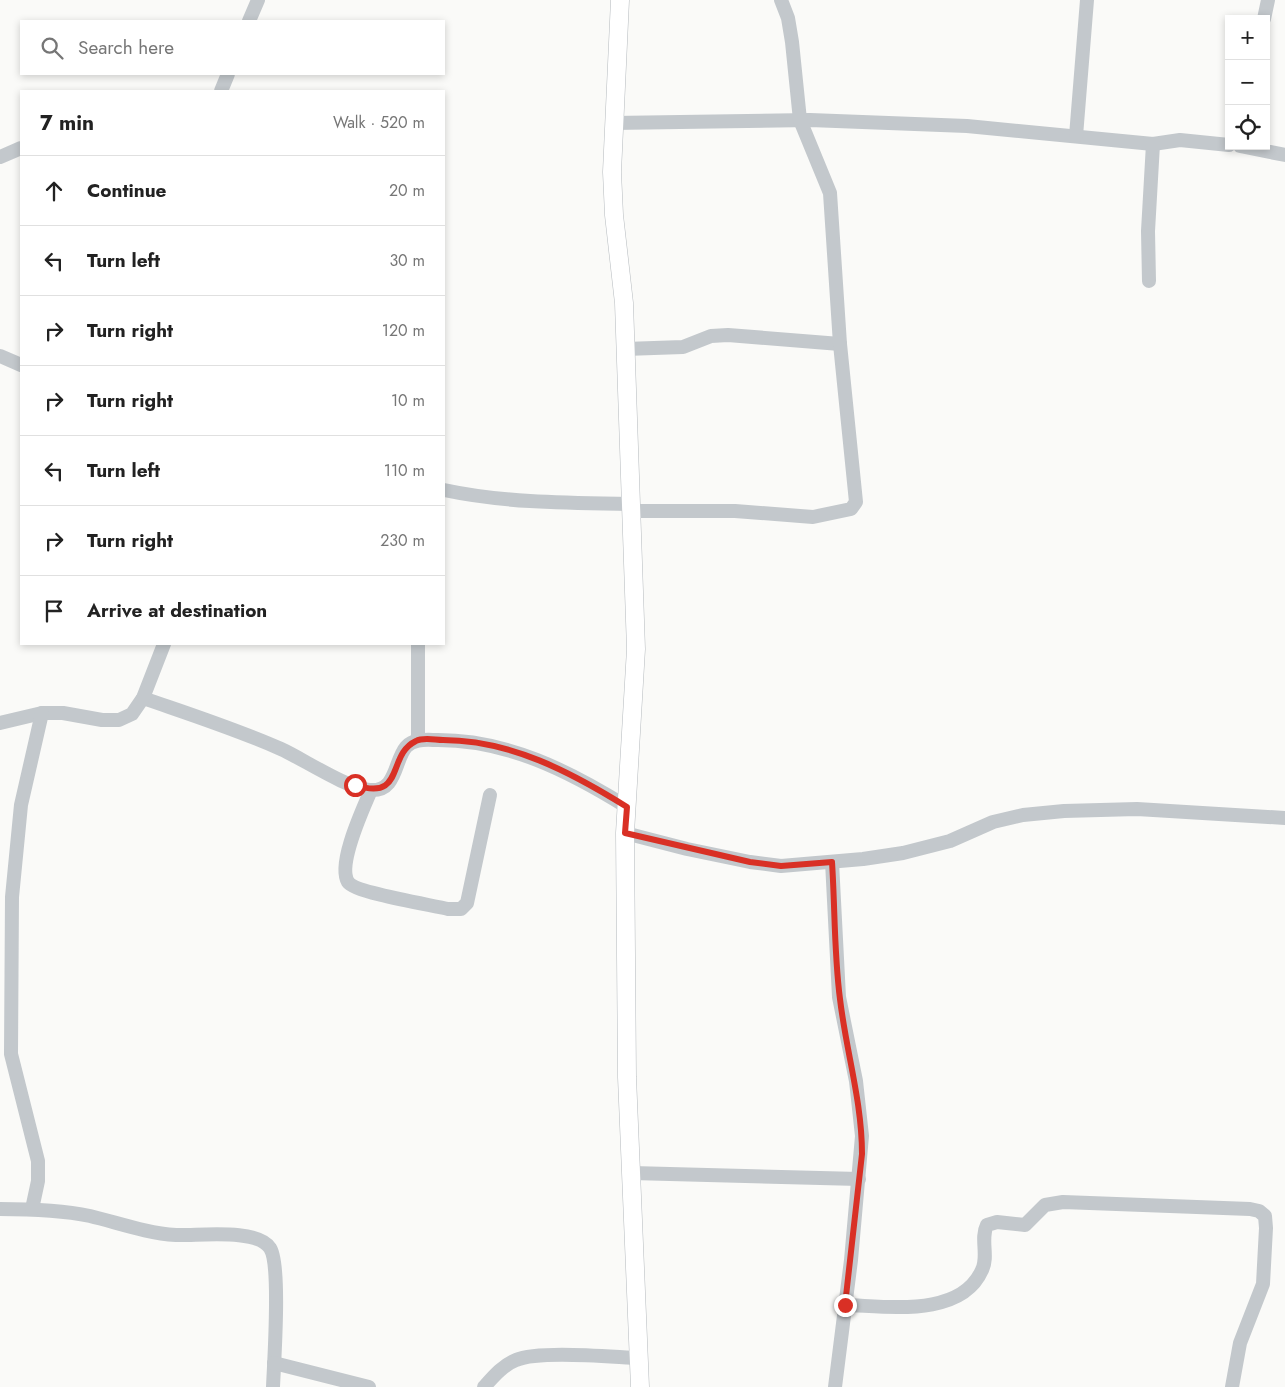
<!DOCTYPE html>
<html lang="en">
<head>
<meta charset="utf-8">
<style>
  :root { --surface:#fff; --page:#f6f6f6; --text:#222; --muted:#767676; --line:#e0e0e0 }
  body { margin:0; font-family:Jost,sans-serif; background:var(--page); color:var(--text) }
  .controls { position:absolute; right:15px; top:15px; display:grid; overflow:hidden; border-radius:0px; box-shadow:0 2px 8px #0003 }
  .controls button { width:45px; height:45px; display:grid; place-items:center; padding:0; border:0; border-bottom:1px solid var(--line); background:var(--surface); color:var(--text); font:25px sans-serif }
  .stop { position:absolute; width:15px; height:15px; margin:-11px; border:4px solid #d93025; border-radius:50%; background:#fff }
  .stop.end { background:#d93025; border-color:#fff; box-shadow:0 1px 5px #0008 }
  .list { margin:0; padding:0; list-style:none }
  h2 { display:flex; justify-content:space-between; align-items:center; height:65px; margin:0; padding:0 20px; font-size:21px }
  h2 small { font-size:16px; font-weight:400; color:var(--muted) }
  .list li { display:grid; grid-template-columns:32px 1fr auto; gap:15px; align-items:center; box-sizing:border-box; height:70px; padding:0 20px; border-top:1px solid var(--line) }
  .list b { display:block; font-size:19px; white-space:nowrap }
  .list em { font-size:16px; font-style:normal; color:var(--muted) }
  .icon { flex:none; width:28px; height:28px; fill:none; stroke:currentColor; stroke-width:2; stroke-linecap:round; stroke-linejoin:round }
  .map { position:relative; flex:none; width:1285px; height:1387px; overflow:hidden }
  .search { position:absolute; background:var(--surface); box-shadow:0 2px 8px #0003; left:20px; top:20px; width:425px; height:55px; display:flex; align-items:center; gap:12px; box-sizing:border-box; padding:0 18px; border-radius:0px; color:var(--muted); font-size:19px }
  .panel { position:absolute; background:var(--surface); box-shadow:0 2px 8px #0003; left:20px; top:90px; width:425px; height:555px; border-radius:0px }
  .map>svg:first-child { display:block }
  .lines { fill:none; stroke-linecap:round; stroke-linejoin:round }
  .major-casing { stroke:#b5babe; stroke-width:19 }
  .minor { stroke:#c3c8cc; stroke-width:14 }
  .major { stroke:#fff; stroke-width:18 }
  .route { stroke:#d93025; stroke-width:6 }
</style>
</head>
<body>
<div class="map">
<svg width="1285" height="1387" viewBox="0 0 1285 1387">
  <rect width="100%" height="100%" fill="#fafaf8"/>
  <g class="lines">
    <defs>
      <path id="major" d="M620,0L612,172L614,215L624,303L636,649L625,833L627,1077L640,1387"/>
    </defs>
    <use href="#major" class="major-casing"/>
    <g class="minor">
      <path d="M1264,19L1268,0"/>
      <path d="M249,21L258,0"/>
      <path d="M221,91L228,74"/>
      <path d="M613,123L810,120L967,126L1153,144L1180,140L1229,145"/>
      <path d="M1076,136L1087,0"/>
      <path d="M1240,146L1285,155"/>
      <path d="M0,157L21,148"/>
      <path d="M1149,281L1148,231L1153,144"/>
      <path d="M625,349L683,347L711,336L728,335L840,344"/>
      <path d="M0,356L21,365"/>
      <path d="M444,490C505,503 568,503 631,504"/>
      <path d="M632,511H735L813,517L851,509L856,502L840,344L830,193L800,120L792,42L788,18L781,0"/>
      <path d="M143,698C189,714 236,729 281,749C303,759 348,789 370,790C397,792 394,761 406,747C414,738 427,740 438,740C508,740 569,771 627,807"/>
      <path d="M0,723L42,713H63L102,720H119L132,714L143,698L164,644"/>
      <path d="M418,740V644"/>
      <path d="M371,790C363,809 337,864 348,882C355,893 432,905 448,909H461L467,903L490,795"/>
      <path d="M625,833L687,849L750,862L781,866L863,859L903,853L950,841L993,822L1023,815L1064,811L1137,809L1285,818"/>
      <path d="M832,862L839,997L856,1081L862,1136L851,1260L835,1387"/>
      <path d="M632,1173L859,1179"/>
      <path d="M0,1209C30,1209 61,1210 90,1216C119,1223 146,1233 176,1235C198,1236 257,1228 270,1248C281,1264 274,1362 273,1387"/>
      <path d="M32,1209L38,1181V1161L11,1054L12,897L21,805L42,713"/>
      <path d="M845,1305C887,1306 961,1318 982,1270C989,1256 980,1239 987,1225L997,1222L1025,1225L1045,1205L1063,1202L1250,1209L1259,1211L1265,1216L1266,1228L1263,1284L1240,1343L1232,1387"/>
      <path d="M274,1363L369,1387"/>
      <path d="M484,1387C493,1377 503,1365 516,1360C539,1350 612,1357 640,1358"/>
    </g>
    <use href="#major" class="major"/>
  </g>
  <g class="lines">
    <path class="route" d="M355,785C406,802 386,755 416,741C423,737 435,740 443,740C510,740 571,772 627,807L625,833L750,862L781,866L832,862C835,907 834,954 840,999C846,1051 862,1101 862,1154L845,1305"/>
  </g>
</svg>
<div class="controls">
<button>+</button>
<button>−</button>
<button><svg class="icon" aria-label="locate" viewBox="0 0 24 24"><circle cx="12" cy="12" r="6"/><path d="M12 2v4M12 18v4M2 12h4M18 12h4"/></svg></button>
</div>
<div class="stop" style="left:355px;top:785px"></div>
<div class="stop end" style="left:845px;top:1305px"></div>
<div class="search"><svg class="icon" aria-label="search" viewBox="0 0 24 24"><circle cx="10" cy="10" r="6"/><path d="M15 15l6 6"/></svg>Search here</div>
<section class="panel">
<h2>7 min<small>Walk · 520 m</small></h2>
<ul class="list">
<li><svg class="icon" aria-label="ahead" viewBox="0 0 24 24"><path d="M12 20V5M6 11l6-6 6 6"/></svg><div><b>Continue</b></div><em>20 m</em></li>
<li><svg class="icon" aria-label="left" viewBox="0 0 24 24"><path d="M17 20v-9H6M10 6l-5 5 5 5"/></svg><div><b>Turn left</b></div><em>30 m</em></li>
<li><svg class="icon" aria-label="right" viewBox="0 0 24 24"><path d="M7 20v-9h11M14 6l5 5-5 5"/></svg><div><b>Turn right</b></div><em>120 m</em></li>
<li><svg class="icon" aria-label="right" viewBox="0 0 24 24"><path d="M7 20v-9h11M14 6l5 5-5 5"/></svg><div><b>Turn right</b></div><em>10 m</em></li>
<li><svg class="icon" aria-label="left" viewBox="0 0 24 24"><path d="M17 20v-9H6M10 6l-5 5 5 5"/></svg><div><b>Turn left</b></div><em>110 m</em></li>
<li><svg class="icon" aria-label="right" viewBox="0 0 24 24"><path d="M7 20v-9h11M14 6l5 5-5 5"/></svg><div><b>Turn right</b></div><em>230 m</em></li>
<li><svg class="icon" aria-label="arrive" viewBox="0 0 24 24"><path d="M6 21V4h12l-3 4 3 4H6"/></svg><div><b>Arrive at destination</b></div></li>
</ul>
</section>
</div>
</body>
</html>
